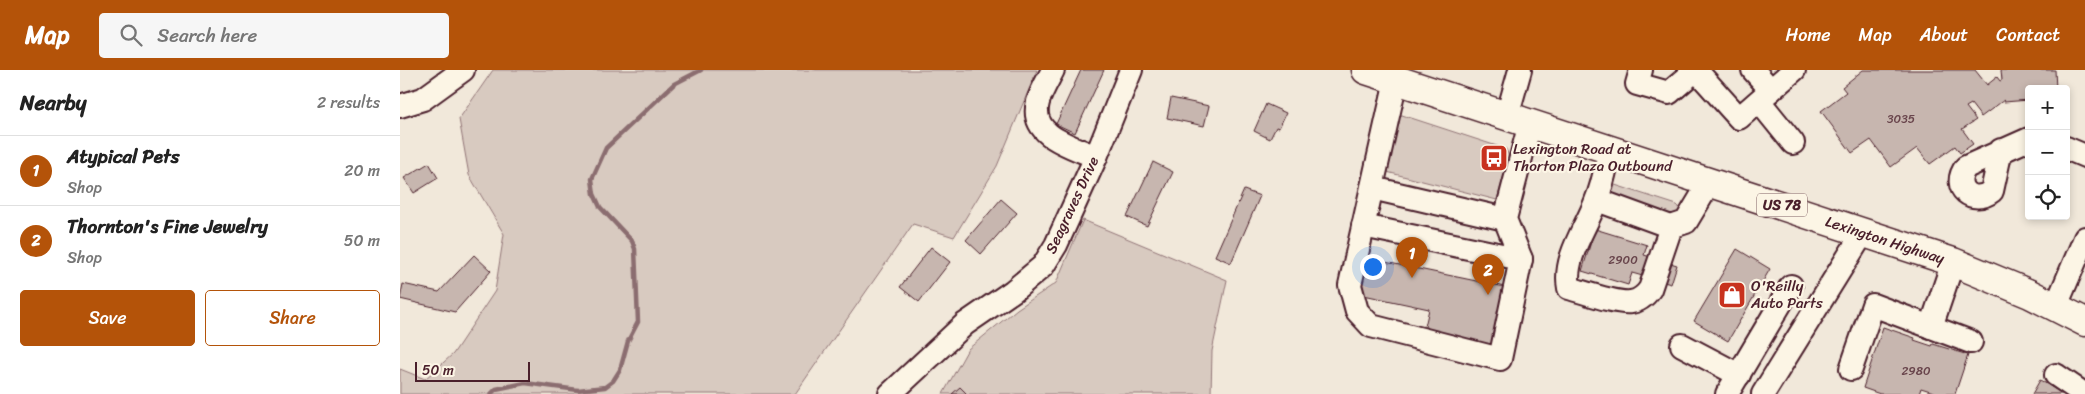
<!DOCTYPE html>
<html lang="en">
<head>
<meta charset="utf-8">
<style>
  :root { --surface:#fff; --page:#f6f6f6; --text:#222; --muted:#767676; --line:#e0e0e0; --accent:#b45309 }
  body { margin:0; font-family:Sriracha,sans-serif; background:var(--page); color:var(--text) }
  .controls { position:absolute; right:15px; top:15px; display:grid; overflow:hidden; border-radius:5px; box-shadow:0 2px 8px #0003 }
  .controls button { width:45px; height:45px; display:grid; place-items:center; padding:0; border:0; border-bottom:1px solid var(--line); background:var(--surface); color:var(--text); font:25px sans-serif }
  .scale { position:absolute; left:15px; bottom:12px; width:115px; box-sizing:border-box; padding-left:5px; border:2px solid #4a1f2b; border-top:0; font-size:14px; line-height:18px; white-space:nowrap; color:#4a1f2b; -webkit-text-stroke:4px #fcf5e5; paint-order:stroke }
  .you { position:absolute; left:972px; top:196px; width:18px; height:18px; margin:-12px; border:4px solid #fff; border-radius:50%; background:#1a73e8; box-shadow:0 0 0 8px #1a73e833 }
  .badge { display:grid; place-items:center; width:32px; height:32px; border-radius:50%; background:var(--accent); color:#fff; font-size:16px; font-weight:700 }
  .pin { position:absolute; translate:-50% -41px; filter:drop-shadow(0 1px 2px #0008) }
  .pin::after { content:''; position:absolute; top:26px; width:18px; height:15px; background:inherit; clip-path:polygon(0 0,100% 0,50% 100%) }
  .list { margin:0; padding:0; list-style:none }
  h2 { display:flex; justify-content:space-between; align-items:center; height:65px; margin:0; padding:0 20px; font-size:21px }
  h2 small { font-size:16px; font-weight:400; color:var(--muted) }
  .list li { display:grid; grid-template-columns:32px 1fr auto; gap:15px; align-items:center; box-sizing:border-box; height:70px; padding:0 20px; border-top:1px solid var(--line) }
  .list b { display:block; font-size:19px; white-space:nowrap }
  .list p { margin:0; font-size:16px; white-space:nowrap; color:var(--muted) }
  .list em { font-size:16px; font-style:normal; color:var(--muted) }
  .actions { display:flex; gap:10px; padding:15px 20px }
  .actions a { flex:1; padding:11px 0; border:1px solid var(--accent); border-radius:5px; text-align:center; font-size:18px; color:var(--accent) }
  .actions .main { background:var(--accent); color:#fff }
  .icon { flex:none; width:28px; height:28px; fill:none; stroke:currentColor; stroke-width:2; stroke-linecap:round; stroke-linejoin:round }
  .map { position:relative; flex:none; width:1685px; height:324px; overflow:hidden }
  header { display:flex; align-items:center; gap:30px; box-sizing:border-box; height:70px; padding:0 25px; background:var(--accent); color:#fff }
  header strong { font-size:24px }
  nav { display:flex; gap:28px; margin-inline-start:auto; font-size:18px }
  .search { width:350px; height:45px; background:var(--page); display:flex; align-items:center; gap:12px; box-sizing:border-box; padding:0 18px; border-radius:5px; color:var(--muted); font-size:19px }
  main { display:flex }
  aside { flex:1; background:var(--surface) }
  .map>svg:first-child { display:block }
  .green { fill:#d8cac0; stroke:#917476 }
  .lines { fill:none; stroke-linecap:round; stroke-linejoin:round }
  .stream { stroke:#8b6d6f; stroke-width:4.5 }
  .building { fill:#c7b6af; stroke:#4a1f2b }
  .minor-casing { stroke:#4a1f2b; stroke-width:26 }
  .highway-casing { stroke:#4a1f2b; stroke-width:31 }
  .minor { stroke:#fcf5e5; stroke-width:22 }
  .highway { stroke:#fcf5e5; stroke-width:28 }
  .labels { text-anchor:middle; stroke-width:4.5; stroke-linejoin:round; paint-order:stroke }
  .number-label { font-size:12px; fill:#69454c }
  .shield { fill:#fcf5e5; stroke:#7f5f63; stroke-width:1 }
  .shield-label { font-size:14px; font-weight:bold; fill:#4a1f2b }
  .poi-label { font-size:15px; fill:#4a1f2b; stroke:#fcf5e5; text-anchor:start }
  .street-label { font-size:15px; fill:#4a1f2b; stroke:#fcf5e5 }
</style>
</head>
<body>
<header>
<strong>Map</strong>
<div class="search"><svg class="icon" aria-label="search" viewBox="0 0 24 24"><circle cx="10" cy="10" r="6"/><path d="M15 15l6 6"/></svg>Search here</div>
<nav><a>Home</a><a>Map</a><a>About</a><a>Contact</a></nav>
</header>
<main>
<aside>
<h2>Nearby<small>2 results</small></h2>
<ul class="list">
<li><span class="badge">1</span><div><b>Atypical Pets</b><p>Shop</p></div><em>20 m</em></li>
<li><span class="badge">2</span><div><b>Thornton's Fine Jewelry</b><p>Shop</p></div><em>50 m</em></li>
</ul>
<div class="actions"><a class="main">Save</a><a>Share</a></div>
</aside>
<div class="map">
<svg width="1685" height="324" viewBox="0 0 1685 324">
  <rect width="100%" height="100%" fill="#f1e8da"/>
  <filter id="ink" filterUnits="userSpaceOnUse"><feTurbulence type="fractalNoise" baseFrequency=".02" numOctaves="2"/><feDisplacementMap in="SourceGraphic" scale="10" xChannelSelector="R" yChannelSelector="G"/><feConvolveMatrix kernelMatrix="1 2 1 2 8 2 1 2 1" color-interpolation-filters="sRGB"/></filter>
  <g filter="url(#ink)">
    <g class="green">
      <path d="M93,0H637L597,96L554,167L513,154L395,324H0V299L25,309L53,284L95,221L104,164L69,105L59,49Z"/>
      <path d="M1002,45L1106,79L1109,86L1097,130L983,101L998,46Z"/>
      <path d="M1212,114L1277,135L1279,137L1280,143L1276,149L1209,125Z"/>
      <path d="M683,150L827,210L812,281L811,324H543L568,279L617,239L656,213Z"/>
    </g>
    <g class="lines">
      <path class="stream" d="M91,324L96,319L125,313L178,320L205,317L213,311L220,300L228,271L238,252L235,179L232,171L200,137L194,124L192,109L206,78L274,14L301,0"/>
    </g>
    <g class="building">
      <path d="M681,0H704L675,63L656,54Z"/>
      <path d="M1463,0H1575L1587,15L1597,7L1600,11L1602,10L1601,0H1655L1656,19H1629V30L1604,32V30L1581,47L1571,34L1566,37L1576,50L1562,59L1573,74L1560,83L1555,76L1530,94L1517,78L1491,97L1471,70L1452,83L1421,41L1446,22L1442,17Z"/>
      <path d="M771,28L809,36L804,56L767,48Z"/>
      <path d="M866,34L886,43L879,58L876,57L870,69L854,61Z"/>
      <path d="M753,92L773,102L747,156L727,147Z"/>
      <path d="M29,93L38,108L14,123L4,108Z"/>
      <path d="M844,120L860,126L831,193L815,186Z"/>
      <path d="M601,129L617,143L581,184L566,170Z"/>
      <path d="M1195,159L1247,175L1244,185L1277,195L1271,214L1232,203L1228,215L1182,201Z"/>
      <path d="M531,177L550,192L519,232L500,217Z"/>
      <path d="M1337,179L1370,199L1328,271L1294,251Z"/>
      <path d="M74,185L91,201L55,242L0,229L3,214L39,222Z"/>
      <path d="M966,188L1105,217L1093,275L1024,261L1029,239L959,224Z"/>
      <path d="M1483,257L1515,268L1514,270L1532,276L1533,274L1568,285L1555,324H1540L1521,318L1519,324H1480L1463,318Z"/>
      <path d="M1640,310L1663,324H1632Z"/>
      <path d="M560,317L567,324H552Z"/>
    </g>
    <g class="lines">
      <defs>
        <g id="minor">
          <path d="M653,0C648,10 641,21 638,32C629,66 671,76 696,87"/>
          <path d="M1241,0L1237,14L1269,23L1296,0L1339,48L1394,0"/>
          <path d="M1353,0L1371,20"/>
          <path d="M996,10L950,215L957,241L971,256L1100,289L1121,189L1105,149L1130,53"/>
          <path d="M1359,31L1393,73"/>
          <path d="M0,36L23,29L63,0"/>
          <path d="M1107,46L1120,0"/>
          <path d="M1666,78L1685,86"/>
          <path d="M1210,79C1206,96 1203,115 1196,131C1186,158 1163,188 1169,218C1184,222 1216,234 1231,232C1239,231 1245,226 1250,219L1271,157"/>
          <path d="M1601,80L1592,121C1573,136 1550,118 1566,97L1629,69"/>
          <path d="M972,118L1105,149"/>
          <path d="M1197,130L1271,157L1286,152L1310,112"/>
          <path d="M963,156L1121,189"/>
          <path d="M1656,236L1685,168"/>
          <path d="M1531,257L1553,192"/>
          <path d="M1282,275L1339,305"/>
          <path d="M1451,299L1473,235L1571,272"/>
          <path d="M1656,305L1684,324"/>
          <path d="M490,324L565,254L613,221L643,196L656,175L696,87L731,0"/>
          <path d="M1327,324L1391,216"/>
          <path d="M1363,324L1463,163"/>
        </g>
        <path id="highway" d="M966,0L1553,192L1630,224L1685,252"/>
      </defs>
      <use href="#minor" class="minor-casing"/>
      <use href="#highway" class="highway-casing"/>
      <use href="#minor" class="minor"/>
      <use href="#highway" class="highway"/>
    </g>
  </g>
  <defs>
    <symbol id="bus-square" viewBox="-11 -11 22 22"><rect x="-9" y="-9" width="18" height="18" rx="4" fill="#c8321e" stroke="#fcf5e5"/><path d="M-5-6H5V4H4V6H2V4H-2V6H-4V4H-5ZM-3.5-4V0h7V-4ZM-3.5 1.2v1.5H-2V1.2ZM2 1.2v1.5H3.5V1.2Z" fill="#fff"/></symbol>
    <symbol id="shop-square" viewBox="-11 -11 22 22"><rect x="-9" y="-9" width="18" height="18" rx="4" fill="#c8321e" stroke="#fcf5e5"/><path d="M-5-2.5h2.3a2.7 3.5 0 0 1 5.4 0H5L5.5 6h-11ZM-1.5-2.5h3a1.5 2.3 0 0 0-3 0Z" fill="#fff"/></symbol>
  </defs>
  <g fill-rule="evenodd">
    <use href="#bus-square" x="1078" y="72" width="32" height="32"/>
    <use href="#shop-square" x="1316" y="209" width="32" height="32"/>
  </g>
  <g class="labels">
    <g class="number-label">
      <text x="1501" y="53">3035</text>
      <text x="1223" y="194">2900</text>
      <text x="1516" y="305">2980</text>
    </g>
    <rect class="shield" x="1357" y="123.5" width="50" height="23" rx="4"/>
    <g class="shield-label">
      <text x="1382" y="140">US 78</text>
    </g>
    <g class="poi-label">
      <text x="1113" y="84">Lexington Road at<tspan x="1113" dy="17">Thorton Plaza Outbound</tspan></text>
      <text x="1351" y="221">O'Reilly<tspan x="1351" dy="17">Auto Parts</tspan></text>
    </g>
    <g class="street-label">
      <text transform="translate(672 135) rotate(-65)" y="5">Seagraves Drive</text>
      <text transform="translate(1485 170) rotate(18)" y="5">Lexington Highway</text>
    </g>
  </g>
</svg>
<div class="controls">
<button>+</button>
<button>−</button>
<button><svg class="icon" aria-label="locate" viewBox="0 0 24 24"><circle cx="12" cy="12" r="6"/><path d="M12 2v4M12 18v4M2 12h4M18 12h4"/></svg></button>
</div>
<div class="scale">50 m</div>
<div class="you"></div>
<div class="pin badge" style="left:1012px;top:208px">1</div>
<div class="pin badge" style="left:1088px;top:225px">2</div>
</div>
</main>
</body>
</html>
